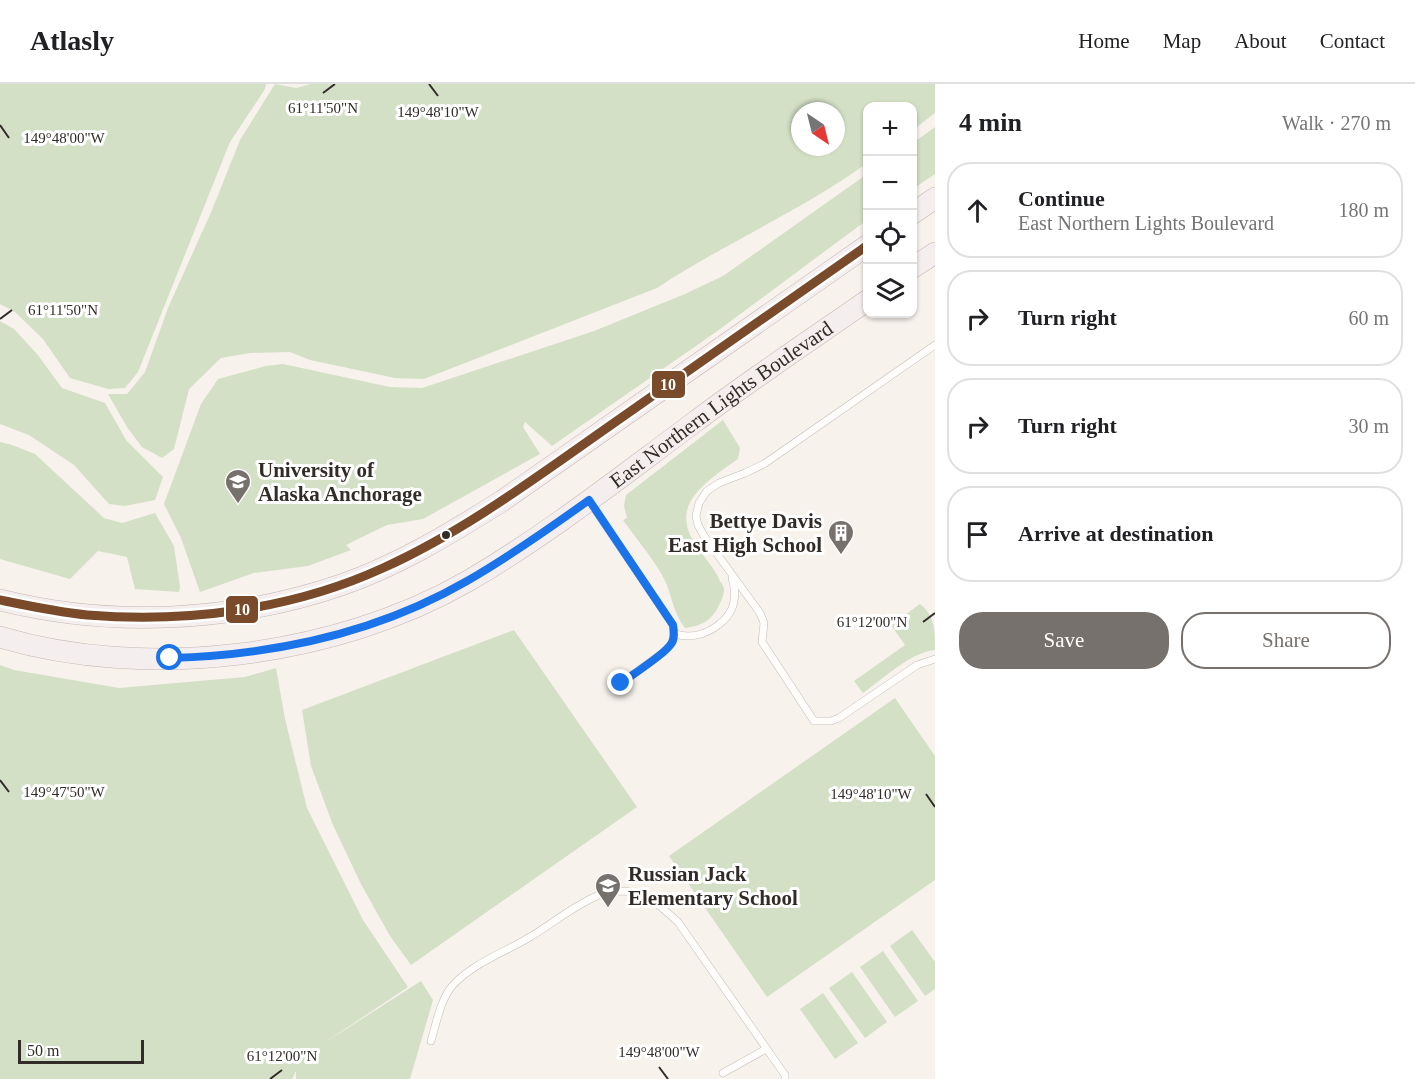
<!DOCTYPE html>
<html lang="en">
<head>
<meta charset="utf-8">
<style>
  :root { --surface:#fff; --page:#f6f6f6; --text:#202124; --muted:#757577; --line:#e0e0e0; --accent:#77716d }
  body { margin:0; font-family:"Times New Roman",serif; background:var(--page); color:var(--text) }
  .controls { position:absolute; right:18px; top:18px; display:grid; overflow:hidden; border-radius:12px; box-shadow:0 2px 4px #0004 }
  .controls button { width:54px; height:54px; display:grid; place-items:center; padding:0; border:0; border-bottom:2px solid var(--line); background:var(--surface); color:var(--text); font:30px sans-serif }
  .compass { position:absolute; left:791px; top:18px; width:54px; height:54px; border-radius:50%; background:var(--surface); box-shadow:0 2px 4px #0004; rotate:145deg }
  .scale { position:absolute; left:18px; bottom:15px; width:126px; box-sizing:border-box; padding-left:6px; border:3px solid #312c28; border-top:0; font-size:16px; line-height:21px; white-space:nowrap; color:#312c28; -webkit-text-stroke:4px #fff; paint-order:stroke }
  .stop { position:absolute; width:18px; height:18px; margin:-14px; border:4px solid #1a73e8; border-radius:50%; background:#fff }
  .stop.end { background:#1a73e8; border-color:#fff; box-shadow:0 2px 6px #0008 }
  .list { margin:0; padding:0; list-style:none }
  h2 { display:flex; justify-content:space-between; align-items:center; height:78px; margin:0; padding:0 24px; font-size:26px }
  h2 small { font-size:20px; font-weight:400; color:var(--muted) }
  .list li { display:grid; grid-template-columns:39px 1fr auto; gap:18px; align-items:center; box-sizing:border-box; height:96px; margin:0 12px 12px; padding:0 12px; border:2px solid var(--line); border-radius:24px }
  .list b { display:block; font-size:22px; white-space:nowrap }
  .list p { margin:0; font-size:20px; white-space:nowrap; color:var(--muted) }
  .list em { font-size:20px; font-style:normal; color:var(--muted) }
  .actions { display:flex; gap:12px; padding:18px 24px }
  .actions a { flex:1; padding:14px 0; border:2px solid var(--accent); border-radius:24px; text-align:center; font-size:21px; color:var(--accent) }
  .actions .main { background:var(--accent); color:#fff }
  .icon { flex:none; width:33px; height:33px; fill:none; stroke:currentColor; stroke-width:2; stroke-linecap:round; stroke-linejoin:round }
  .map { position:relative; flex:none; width:935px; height:995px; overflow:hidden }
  header { display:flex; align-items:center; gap:36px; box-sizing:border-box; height:84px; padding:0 30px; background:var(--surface); border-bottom:2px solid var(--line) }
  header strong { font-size:28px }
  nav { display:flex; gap:33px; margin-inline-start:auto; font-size:21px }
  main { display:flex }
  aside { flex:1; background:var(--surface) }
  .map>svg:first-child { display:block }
  .green { fill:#d3e0c6; fill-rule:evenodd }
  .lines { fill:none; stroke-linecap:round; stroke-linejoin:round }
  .service-casing { stroke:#c1bcb7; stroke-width:8 }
  .primary-casing { stroke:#c4b7b4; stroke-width:22 }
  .service { stroke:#fefdfc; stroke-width:7 }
  .primary { stroke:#f5eeee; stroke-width:21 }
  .bus-1-casing { stroke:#fff; stroke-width:14 }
  .bus-1 { stroke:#7a4b2a; stroke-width:9 }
  .route { stroke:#1a73e8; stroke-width:8 }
  .ticks { fill:none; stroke:#312c28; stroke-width:2 }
  .bus-dot { fill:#312c28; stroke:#fff; stroke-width:2 }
  .labels { text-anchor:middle; stroke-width:6; stroke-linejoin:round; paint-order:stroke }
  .street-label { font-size:21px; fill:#312c28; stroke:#fff }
  .poi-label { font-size:21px; font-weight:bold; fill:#312c28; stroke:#fff; text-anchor:start }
  .ticks-label { font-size:15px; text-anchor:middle; fill:#312c28; stroke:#fff; stroke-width:6; stroke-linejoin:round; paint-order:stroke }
  .line-badge { stroke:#fff; stroke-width:2 }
  .badge-label { font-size:16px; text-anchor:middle; font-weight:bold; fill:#fff }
</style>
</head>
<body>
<header>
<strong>Atlasly</strong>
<nav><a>Home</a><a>Map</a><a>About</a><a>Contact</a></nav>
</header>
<main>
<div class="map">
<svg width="935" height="995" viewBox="0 0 935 995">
  <rect width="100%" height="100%" fill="#f8f2ec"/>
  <g class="green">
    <path d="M0,0H266L265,5L230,58L138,288L125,304L108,305L70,294L43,255L15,228L0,220Z"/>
    <path d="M275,0L296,4L311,0H935V29L913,46L912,22H868L867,79C801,127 725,159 657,204L424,295L395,294L310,276L290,268L250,269L221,274L189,305L174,365L162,374L142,363L127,343L108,310H127L145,288L168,224L212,126L240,56ZM800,27H836V63H800Z"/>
    <path d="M935,43V90L913,105V59Z"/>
    <path d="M867,90V136L716,248L552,362L525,338L523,343L540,370L423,435L387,441L346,461L351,466L308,482L254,489L200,508L181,454L164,420L201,320L218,295L266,282L283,280L390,303L422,304L594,247L685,210L723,192Z"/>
    <path d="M0,237L14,245L37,270L62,304L105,319L126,356L163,393L155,416L125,422L109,420L74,381L29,351L0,340Z"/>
    <path d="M723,336L740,364L738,375C721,387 691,406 687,427C681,455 711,474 720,497C722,500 724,502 724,506C724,513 719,521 716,527C708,539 698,542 685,544C672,528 672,508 662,491C652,473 635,453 623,436L627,434L624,422L626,411Z"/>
    <path d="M0,358L12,361L35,370L104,434L122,439L155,429L174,462L180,503L179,508L135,505L127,473L98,467L70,495L0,475Z"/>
    <path d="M920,520C935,532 935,546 935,566C913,567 881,596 863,609L854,597L905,561L891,541Z"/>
    <path d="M514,546L637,723L411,881L390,852L361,800L333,741L311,682L302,626Z"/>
    <path d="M0,581L14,586L119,604L245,593L276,584L285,635L307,724L363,836L408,903L321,961L421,897L433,916L410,995H296V987L292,995H0Z"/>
    <path d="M895,614L935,672V796L767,913L669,772Z"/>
    <path d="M912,846L935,878V905L925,912L890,862Z"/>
    <path d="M883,867L918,917L895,933L860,883Z"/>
    <path d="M852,888L887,938L865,954L829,904Z"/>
    <path d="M823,909L858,959L835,975L800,925Z"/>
  </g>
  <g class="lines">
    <defs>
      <g id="service">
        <path d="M935,261L764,380L745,389L719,399L707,407L699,419L696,432L698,441L704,452L760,529L764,539L762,558L814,637H831L839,634L917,581L935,575"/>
        <path d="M590,418L673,541L674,550L672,559L664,568L621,599L616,606"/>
        <path d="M674,550C679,551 684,552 688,552C707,552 731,537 734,517C736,509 734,502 732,494"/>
        <path d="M431,957C436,940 441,914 453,901C472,880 505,868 530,853C552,840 573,822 597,812C604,810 616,807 624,807C647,809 662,823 678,838L785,991V995"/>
        <path d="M723,989L766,965"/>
      </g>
      <g id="primary">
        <path d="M912,130L935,114"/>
        <path d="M912,184L935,169"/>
        <path d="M0,516C111,544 233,538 341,501C399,481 451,449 502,417L868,161"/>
        <path id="s1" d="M0,553C147,597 336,573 468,497C547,451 619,394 692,340C749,297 809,257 868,216"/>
      </g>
    </defs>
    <use href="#service" class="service-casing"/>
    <use href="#primary" class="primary-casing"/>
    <use href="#service" class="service"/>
    <use href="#primary" class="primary"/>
    <defs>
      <path id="bus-1" d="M0,516C29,522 57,528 87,531C187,539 291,526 383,484C465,447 538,392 611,341C696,281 782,221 868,161"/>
    </defs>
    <use href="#bus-1" class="bus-1-casing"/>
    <use href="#bus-1" class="bus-1"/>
  </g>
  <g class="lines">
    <path class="route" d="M170,574C273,571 377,549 467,497C509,473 550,444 589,416L673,541C674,548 675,555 671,560C665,570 632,591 621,599"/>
  </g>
  <path class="ticks" d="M429,0L438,12M323,9L335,0M0,41L9,54M0,235L12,226M923,538L935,529M0,696L9,708M926,710L935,723M659,983L668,995M270,995L282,986"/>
  <defs>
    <symbol id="university-pin" viewBox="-11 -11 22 30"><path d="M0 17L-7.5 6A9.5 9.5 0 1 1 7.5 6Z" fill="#77716d" stroke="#fff"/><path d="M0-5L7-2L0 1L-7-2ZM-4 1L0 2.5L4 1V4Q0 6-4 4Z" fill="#fff"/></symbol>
    <symbol id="building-pin" viewBox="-11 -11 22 30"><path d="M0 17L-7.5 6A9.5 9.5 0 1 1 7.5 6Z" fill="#77716d" stroke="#fff"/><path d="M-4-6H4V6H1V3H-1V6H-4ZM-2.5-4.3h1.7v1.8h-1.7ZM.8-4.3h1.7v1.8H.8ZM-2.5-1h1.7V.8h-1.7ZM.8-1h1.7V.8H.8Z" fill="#fff"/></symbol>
    <symbol id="school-pin" viewBox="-11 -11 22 30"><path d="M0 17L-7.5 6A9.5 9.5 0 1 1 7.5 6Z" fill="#77716d" stroke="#fff"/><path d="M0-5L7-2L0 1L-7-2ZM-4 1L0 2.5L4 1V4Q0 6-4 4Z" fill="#fff"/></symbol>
  </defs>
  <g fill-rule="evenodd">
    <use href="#university-pin" x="223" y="383" width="30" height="40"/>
    <use href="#building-pin" x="826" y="434" width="30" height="40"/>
    <use href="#school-pin" x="593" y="787" width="30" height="40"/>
  </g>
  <circle class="bus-dot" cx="446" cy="451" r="5"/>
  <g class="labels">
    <g class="street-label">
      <text dy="7" stroke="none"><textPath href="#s1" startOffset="792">East Northern Lights Boulevard</textPath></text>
    </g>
    <g class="poi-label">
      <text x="258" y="393">University of<tspan x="258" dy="24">Alaska Anchorage</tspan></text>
      <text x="822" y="444" text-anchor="end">Bettye Davis<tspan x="822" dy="24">East High School</tspan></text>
      <text x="628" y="797">Russian Jack<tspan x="628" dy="24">Elementary School</tspan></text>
    </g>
  </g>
  <g class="ticks-label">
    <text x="323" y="29">61°11'50"N</text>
    <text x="438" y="33">149°48'10"W</text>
    <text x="64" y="59">149°48'00"W</text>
    <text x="63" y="231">61°11'50"N</text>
    <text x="872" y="543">61°12'00"N</text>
    <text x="64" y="713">149°47'50"W</text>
    <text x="871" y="715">149°48'10"W</text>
    <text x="659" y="973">149°48'00"W</text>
    <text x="282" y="977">61°12'00"N</text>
  </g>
  <g class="line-badge">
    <rect x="651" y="286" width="35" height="29" rx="6" fill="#7a4b2a"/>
    <rect x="225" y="511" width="34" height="29" rx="6" fill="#7a4b2a"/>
  </g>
  <g class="badge-label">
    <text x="668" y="306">10</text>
    <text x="242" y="531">10</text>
  </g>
</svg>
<div class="controls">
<button>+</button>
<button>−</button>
<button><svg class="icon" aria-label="locate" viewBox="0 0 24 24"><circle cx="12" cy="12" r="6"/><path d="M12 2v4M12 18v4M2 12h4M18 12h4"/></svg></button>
<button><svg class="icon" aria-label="layers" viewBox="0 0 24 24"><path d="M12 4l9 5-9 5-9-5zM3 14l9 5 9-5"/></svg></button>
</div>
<svg class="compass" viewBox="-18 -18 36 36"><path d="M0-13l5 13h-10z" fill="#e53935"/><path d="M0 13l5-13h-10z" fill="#757577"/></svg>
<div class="scale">50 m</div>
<div class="stop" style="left:170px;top:574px"></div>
<div class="stop end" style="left:621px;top:599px"></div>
</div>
<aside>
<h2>4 min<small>Walk · 270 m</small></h2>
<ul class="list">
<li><svg class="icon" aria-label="ahead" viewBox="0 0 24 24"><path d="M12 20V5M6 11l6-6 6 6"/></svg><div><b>Continue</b><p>East Northern Lights Boulevard</p></div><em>180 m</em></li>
<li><svg class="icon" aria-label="right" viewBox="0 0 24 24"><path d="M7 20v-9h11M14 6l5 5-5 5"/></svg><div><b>Turn right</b></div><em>60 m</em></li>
<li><svg class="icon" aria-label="right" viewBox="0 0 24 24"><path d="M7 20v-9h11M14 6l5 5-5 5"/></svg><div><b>Turn right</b></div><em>30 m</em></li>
<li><svg class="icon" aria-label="arrive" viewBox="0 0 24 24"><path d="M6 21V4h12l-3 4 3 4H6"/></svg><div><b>Arrive at destination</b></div></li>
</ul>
<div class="actions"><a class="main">Save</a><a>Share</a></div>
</aside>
</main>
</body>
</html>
